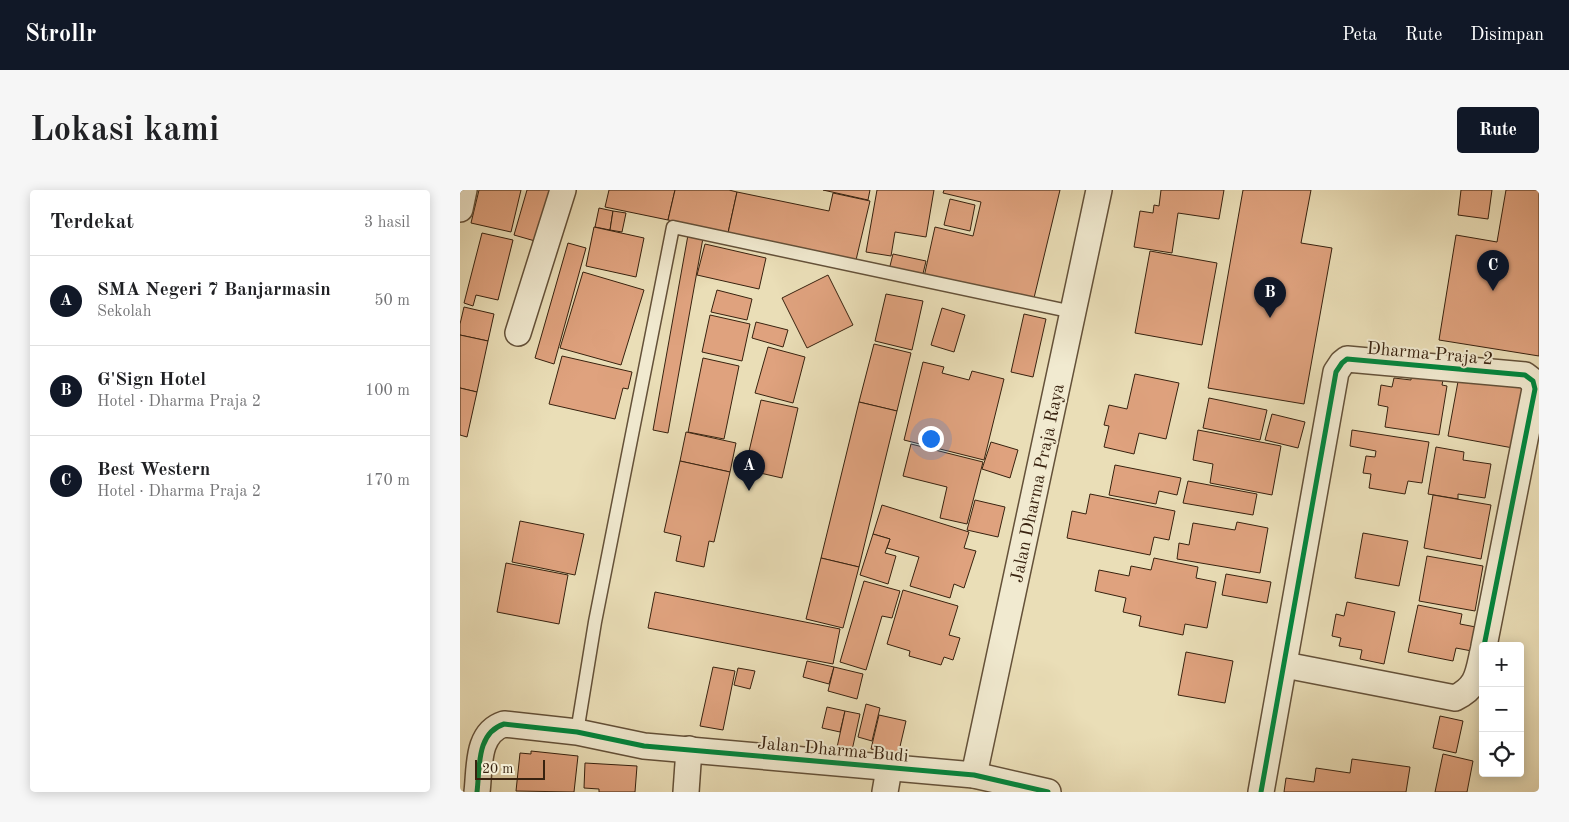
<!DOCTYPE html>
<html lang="id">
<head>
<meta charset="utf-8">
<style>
  :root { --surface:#fff; --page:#f6f6f6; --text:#202124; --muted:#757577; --line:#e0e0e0; --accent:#111827 }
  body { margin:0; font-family:"Old Standard TT",serif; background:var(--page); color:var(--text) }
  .controls { position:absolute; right:15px; bottom:15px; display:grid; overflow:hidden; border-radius:5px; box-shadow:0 2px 12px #0003 }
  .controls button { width:45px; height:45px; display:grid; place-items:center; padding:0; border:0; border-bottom:1px solid var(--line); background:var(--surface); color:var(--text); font:25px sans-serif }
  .scale { position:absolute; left:15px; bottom:12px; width:70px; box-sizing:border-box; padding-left:5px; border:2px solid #38220f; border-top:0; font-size:14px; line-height:18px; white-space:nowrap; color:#38220f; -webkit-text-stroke:4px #f1ead0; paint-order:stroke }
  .you { position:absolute; left:470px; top:248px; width:18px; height:18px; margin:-12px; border:4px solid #fff; border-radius:50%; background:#1a73e8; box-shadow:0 0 0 8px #1a73e833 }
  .badge { display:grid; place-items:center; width:32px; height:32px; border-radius:50%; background:var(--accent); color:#fff; font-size:16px; font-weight:700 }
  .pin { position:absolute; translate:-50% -41px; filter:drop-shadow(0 1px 2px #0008) }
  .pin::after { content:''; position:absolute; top:26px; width:18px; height:15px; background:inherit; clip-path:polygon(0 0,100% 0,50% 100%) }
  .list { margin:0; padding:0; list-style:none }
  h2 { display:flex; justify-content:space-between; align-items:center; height:65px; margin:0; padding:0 20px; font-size:21px }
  h2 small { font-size:16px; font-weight:400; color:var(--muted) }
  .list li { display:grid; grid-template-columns:32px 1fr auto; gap:15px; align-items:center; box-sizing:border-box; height:90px; padding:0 20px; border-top:1px solid var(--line) }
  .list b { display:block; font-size:19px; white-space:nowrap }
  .list p { margin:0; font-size:16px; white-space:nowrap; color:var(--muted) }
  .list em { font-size:16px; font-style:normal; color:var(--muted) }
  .icon { flex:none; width:28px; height:28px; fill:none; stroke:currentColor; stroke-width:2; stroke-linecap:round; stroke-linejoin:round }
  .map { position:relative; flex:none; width:1079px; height:602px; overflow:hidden; border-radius:5px }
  header { display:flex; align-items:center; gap:30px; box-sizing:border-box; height:70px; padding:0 25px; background:var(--accent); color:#fff }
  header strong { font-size:24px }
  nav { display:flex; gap:28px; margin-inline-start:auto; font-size:18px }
  .intro { display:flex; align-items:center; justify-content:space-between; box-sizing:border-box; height:120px; padding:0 30px }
  h1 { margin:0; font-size:35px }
  .button { padding:12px 22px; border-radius:5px; background:var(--accent); color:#fff; font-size:18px; font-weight:700 }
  main { display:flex; gap:30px; padding:0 30px }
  aside { flex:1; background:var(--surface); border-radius:5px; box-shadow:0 2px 12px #0003 }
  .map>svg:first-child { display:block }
  .building { fill:#dfa27e; stroke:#38220f }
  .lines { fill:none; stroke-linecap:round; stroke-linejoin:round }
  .lane-casing { stroke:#645139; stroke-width:15 }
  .street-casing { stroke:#645139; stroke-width:28 }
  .lane { stroke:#f1ead0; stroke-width:12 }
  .street { stroke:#f1ead0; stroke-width:25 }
  .cycleway-casing { stroke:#f1ead0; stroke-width:8 }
  .cycleway { stroke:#00873e; stroke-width:5 }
  .labels { text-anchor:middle; stroke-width:4; stroke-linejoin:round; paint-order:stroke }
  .street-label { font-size:18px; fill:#38220f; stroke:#f1ead0 }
</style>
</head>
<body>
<header>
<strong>Strollr</strong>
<nav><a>Peta</a><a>Rute</a><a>Disimpan</a></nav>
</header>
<div class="intro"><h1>Lokasi kami</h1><a class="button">Rute</a></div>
<main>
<aside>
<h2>Terdekat<small>3 hasil</small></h2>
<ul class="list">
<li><span class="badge">A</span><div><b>SMA Negeri 7 Banjarmasin</b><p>Sekolah</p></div><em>50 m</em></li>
<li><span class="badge">B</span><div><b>G'Sign Hotel</b><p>Hotel · Dharma Praja 2</p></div><em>100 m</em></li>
<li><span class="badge">C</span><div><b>Best Western</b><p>Hotel · Dharma Praja 2</p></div><em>170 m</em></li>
</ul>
</aside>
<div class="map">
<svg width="1079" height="602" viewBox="0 0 1079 602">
  <rect width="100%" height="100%" fill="#eadeb7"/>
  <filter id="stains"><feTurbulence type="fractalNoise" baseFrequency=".004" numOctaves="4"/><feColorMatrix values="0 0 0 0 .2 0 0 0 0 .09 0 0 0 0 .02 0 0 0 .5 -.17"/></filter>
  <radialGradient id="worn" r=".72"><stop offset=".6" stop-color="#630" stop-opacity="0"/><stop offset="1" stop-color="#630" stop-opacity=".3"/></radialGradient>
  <g class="building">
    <path d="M19,0H61L51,42L11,33Z"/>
    <path d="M67,0H90L75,51L54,45Z"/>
    <path d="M149,0H215L208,30L145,17Z"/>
    <path d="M215,0H269L277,2L268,43L208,30Z"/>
    <path d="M363,0H410L408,10Z"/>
    <path d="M417,0H474L466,47L435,42L431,66L406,62Z"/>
    <path d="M484,0H600L573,112L464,87L475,37L513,46L521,12L483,3Z"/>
    <path d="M701,0H764L759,29L718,23L712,63L674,57L680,21L693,23L694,15L699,16Z"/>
    <path d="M783,0H851L841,53L872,58L844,214L748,198Z"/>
    <path d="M1001,0H1032L1028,29L998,25Z"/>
    <path d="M1046,0H1079V166L979,150L996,45L1037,52Z"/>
    <path d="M277,2L369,21L373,3L410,11L396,70L268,43Z"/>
    <path d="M490,9L515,15L510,41L484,35Z"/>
    <path d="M139,18L153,21L150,40L135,37Z"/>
    <path d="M153,21L166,23L162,42L150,40Z"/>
    <path d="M134,37L184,48L176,87L126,76Z"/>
    <path d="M22,43L53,50L38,110L16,105L13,116L4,113Z"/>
    <path d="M228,45L243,48L208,243L193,240Z"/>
    <path d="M108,53L126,58L94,174L75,168Z"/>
    <path d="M245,54L306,68L299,99L237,85Z"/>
    <path d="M690,61L757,73L742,155L675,143Z"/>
    <path d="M433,64L466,71L462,88L429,80Z"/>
    <path d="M123,82L184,100L161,175L100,158Z"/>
    <path d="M368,85L393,135L347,158L322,108Z"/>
    <path d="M257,100L292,109L287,130L251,122Z"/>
    <path d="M426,104L463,111L452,160L415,151Z"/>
    <path d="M4,117L34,124L28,151L0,145V134Z"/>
    <path d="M482,118L505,125L494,162L471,155Z"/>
    <path d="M564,124L586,129L573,187L551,182Z"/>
    <path d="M250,125L290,134L282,171L242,162Z"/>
    <path d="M296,132L328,140L323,157L292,148Z"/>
    <path d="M0,145L28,151L17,202L0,198Z"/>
    <path d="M414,154L451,163L437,221L399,212Z"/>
    <path d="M308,157L345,167L333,213L295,203Z"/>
    <path d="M102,166L172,182L168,199L163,198L155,229L89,214Z"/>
    <path d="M243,168L279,176L264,249L228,242Z"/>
    <path d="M463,172L484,177L482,183L509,190L512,181L544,189L524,270L444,250Z"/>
    <path d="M952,180L984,185L982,195L987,196L979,245L925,237L928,217L918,215L921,195L932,197L934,188L951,190Z"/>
    <path d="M675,184L719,193L706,249L679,243L674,264L644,257L649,236L644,235L649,215L667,219Z"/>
    <path d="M999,186L1065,198L1053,258L988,246Z"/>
    <path d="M0,198L17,202L7,247L0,245Z"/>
    <path d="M749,208L807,220L800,250L743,238Z"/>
    <path d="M301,210L338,218L322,288L274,277L276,267L287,270Z"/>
    <path d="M399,212L437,221L399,377L361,368Z"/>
    <path d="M812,224L845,232L838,258L805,250Z"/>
    <path d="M738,240L821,256L812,305L750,293L753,274L733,270Z"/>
    <path d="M892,240L969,252L962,293L948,291L945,304L909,298L911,284L903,283L906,266L915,267L916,261L890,256Z"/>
    <path d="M226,242L276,253L270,282L220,271Z"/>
    <path d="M531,252L558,260L550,288L522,279Z"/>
    <path d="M451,254L523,272L507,334L480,328L487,297L443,286Z"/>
    <path d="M976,257L1004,262L1003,270L1031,274L1025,308L998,304V309L968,304Z"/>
    <path d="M220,271L270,282L254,352L249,351L244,377L216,371L221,346L204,342Z"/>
    <path d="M655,275L721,288L717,305L699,301L696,314L649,305Z"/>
    <path d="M728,291L797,304L793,325L723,313Z"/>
    <path d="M630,304L715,321L709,350L694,347L690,365L607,348L612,321L626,324Z"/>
    <path d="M973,305L1031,315L1021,369L964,358Z"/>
    <path d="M515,310L545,317L538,347L507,340Z"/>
    <path d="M422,315L509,342L504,358L516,361L504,398L494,394L490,408L450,396L459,367L427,358L430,349L413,344Z"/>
    <path d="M60,331L124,344L115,385L52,372Z"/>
    <path d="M777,332L808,338L800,383L717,369L719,353L729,355L733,333L775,340Z"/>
    <path d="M903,343L948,351L939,396L895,388Z"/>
    <path d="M413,344L430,349L425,363L436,366L428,394L400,385Z"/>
    <path d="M967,366L1023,376L1015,421L959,411Z"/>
    <path d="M361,368L399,377L383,438L346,429Z"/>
    <path d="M694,368L738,377L736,388L756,392L747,438L725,434L723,445L679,436L681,426L663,422L666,408L635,401L639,380L669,386L671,376L691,380Z"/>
    <path d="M46,373L108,385L99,434L37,422Z"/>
    <path d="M766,384L811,392L807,413L762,405Z"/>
    <path d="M404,391L440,401L432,428L422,426L406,480L380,472Z"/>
    <path d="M443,400L498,416L489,445L500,448L493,470L484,467L481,475L449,466L450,461L427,454Z"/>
    <path d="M195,402L380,439L373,474L188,438Z"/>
    <path d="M887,412L935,422L924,474L900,469L902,460L879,456L881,448L872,446L876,424L884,426Z"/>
    <path d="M958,415L1002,424L1000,434L1021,438L1017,462L996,458L993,471L948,462Z"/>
    <path d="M726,462L773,471L765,513L718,505Z"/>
    <path d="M347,471L374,477L369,494L343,487Z"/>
    <path d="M253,477L275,481L263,540L240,536Z"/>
    <path d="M374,477L403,484L397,509L368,501Z"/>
    <path d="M278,478L295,481L290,499L274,495Z"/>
    <path d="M406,514L420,518L412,551L398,547Z"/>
    <path d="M367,517L385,521L380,542L362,538Z"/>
    <path d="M385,521L400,524L391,565L376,562Z"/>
    <path d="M419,525L446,531L438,565L411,559Z"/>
    <path d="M980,526L1003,531L996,563L973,558Z"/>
    <path d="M71,561L118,566L114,602L56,601L60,563L71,564Z"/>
    <path d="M983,564L1013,571L1007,602H975Z"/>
    <path d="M892,569L950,577L946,602H824L826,588L854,592L856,578L890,583Z"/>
    <path d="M125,573L177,576L175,602H139V599L124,598Z"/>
  </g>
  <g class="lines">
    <defs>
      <path id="lane" d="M117,542L135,432L213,37L613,122"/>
      <g id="street">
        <path d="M0,19L4,0"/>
        <path d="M58,143L103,0"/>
        <path d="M825,475L995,508C1018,497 1018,483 1023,461"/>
        <path d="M514,585L639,0"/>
        <path d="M17,602C20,578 16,543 44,534L117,542L184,556L514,585L588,602"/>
        <path d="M226,602L229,559"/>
        <path d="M425,602L429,579"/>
        <path d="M801,602L876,182L882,173L887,169L1065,185L1073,191L1075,199L1024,456"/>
      </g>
    </defs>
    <use href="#lane" class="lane-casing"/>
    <use href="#street" class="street-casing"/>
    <use href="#lane" class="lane"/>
    <use href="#street" class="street"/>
    <defs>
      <g id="cycleway">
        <path d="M17,602C20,578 16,543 44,534L117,542L184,556L514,585L588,602"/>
        <path d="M801,602L876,182L882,173L887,169L1065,185L1073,191L1075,199L1024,456"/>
      </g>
    </defs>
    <use href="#cycleway" class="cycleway-casing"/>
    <use href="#cycleway" class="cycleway"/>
  </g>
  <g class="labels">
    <g class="street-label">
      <text transform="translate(970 163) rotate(5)" y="6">Dharma Praja 2</text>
      <text transform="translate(577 293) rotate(-78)" y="6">Jalan Dharma Praja Raya</text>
      <text transform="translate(373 559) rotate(5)" y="6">Jalan Dharma Budi</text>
    </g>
  </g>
  <rect width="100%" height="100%" filter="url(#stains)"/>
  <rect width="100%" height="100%" fill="url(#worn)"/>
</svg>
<div class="controls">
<button>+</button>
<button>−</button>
<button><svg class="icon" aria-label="locate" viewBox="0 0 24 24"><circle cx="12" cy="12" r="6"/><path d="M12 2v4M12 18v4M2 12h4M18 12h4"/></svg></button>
</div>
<div class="scale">20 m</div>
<div class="you"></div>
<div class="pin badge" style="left:289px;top:301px">A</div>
<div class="pin badge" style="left:810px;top:128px">B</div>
<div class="pin badge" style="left:1033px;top:101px">C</div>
</div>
</main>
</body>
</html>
